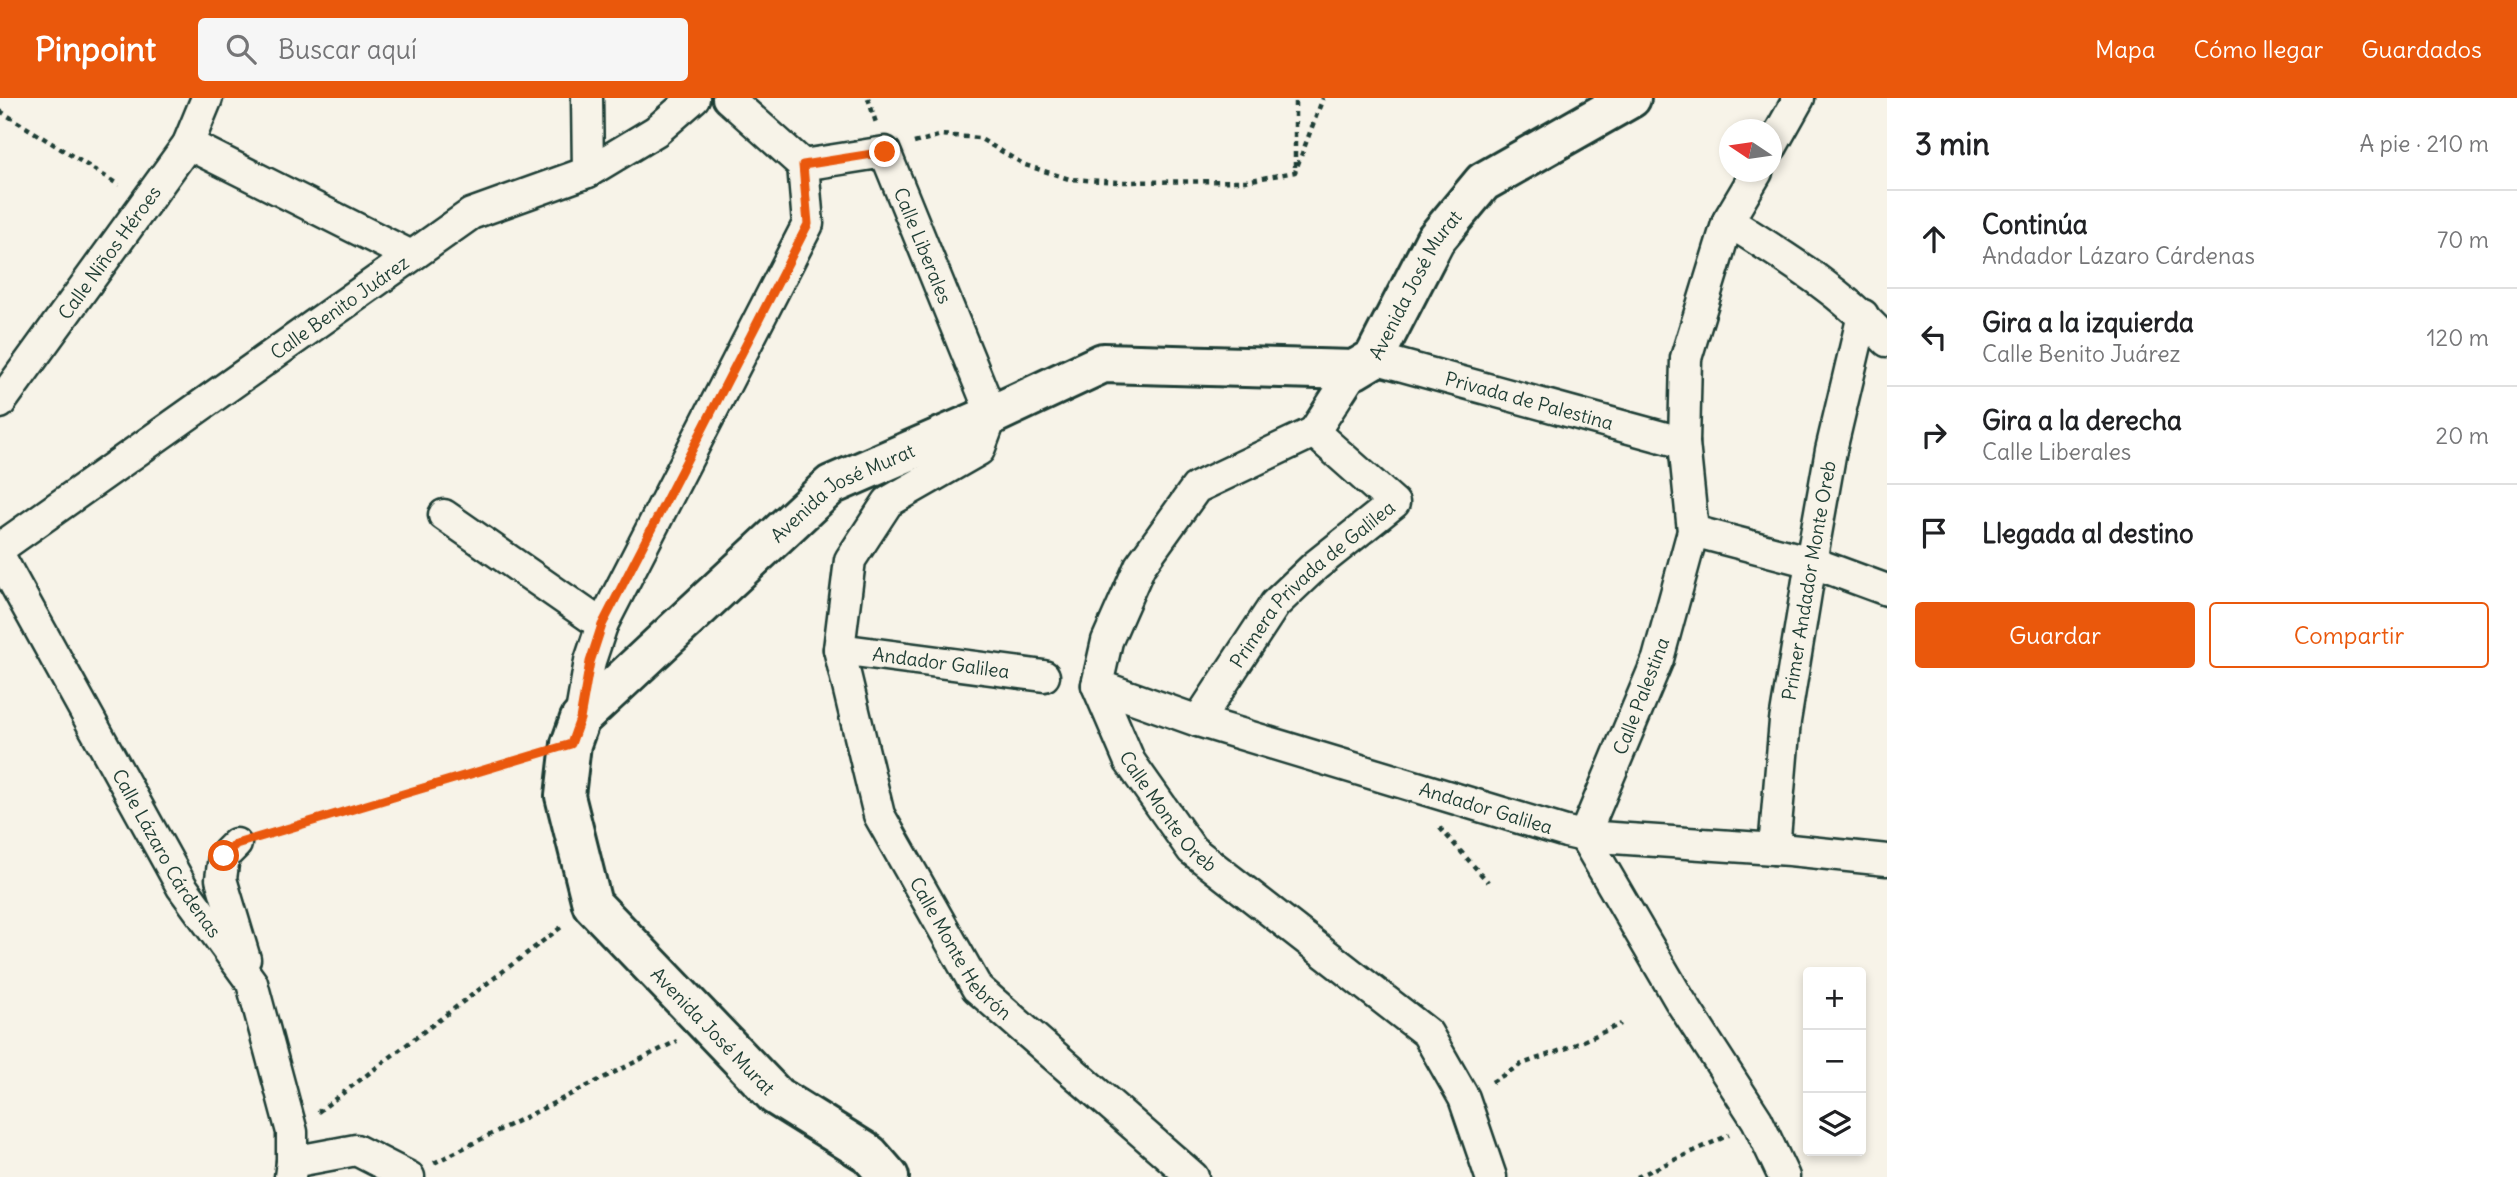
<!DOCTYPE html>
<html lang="es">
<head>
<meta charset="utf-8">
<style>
  :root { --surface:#fff; --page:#f6f6f6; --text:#202124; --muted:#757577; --line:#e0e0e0; --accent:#ea580c }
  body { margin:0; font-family:Delius,sans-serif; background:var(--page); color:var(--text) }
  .controls { position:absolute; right:21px; bottom:21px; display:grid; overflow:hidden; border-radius:7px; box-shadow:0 4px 10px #0003 }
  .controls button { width:63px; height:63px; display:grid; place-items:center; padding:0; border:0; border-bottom:2px solid var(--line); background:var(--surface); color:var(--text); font:35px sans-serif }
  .compass { position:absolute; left:1719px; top:21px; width:63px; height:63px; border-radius:50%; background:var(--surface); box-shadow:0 4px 10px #0003; rotate:283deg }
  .stop { position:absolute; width:21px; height:21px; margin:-16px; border:5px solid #ea580c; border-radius:50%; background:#fff }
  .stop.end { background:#ea580c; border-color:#fff; box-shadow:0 2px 7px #0008 }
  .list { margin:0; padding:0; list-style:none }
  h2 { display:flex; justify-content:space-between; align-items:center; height:91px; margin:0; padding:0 28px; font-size:30px }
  h2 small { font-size:23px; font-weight:400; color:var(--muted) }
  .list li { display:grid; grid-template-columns:46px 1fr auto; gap:21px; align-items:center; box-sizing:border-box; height:98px; padding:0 28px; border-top:2px solid var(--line) }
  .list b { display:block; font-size:26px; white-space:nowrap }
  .list p { margin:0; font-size:23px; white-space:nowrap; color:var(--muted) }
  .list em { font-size:23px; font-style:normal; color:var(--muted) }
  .actions { display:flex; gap:14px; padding:21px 28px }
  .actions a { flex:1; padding:16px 0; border:2px solid var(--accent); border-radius:7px; text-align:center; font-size:24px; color:var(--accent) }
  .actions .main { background:var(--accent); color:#fff }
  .icon { flex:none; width:38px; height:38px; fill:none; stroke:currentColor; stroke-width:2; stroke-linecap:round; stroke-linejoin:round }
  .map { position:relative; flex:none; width:1887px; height:1079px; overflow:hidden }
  header { display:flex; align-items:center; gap:42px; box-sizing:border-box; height:98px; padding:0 35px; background:var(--accent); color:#fff }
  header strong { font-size:33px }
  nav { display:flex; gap:38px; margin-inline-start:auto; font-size:24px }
  .search { width:490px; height:63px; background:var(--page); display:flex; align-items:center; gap:18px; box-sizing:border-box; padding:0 24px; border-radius:7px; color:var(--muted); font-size:26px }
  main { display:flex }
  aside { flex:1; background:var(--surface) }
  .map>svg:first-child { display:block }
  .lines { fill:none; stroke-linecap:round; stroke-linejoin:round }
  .street-casing { stroke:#1f3d34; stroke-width:35 }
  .secondary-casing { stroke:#1f3d34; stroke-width:44 }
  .path { stroke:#1f3d34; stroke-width:4.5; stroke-dasharray:5 5; stroke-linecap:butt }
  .street { stroke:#f7f3e8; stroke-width:30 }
  .secondary { stroke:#f7f3e8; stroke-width:38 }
  .route { stroke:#ea580c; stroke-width:9 }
  .labels { text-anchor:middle; stroke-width:5; stroke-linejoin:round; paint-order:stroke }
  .street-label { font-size:19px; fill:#1f3d34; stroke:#f7f3e8 }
</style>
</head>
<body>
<header>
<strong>Pinpoint</strong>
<div class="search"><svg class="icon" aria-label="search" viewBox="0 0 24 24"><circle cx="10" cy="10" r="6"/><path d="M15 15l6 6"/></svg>Buscar aquí</div>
<nav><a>Mapa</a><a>Cómo llegar</a><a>Guardados</a></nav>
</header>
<main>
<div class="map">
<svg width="1887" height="1079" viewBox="0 0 1887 1079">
  <rect width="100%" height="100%" fill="#f7f3e8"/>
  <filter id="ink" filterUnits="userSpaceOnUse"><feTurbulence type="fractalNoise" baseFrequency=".0143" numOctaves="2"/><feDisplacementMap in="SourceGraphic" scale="14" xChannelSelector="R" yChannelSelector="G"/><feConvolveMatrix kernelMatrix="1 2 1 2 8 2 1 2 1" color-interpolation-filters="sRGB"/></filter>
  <g filter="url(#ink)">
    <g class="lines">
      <defs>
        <g id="street">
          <path d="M587,0L588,74"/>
          <path d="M188,46L409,157"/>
          <path d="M1772,48L1799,0"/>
          <path id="s1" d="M803,67L885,54L992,317L979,352L888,404L850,462L839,551L879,717L977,890L1193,1079"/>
          <path d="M1757,74L1728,123L1686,260L1684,345L1693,433L1658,561L1584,738L1679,901L1757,1022L1784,1079"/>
          <path d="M1728,123C1785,159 1841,193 1887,243"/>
          <path id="s2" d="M1374,260L1684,345"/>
          <path id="s3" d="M0,305L188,46L207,0"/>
          <path id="s4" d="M1314,334L1196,390L1140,468L1107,543L1097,587L1130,664L1192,752L1427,935L1464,1000L1491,1079"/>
          <path d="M1314,334L1354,272"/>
          <path d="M444,417L602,527"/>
          <path d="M1693,433L1811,464L1887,492"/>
          <path id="s5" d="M0,450L471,116L588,74L656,33L694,0"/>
          <path id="s6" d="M0,459L182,789L252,885L292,1034V1064"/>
          <path id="s7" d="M839,551L1044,578"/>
          <path id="s8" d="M1097,587L1198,623L1566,734L1584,738L1790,752L1887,762"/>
          <path d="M580,621L590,563L602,527L808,126L803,67L728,0"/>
          <path id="s9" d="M1198,623L1275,506L1315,468L1394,405L1314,334"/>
          <path d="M236,746L224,758L221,781L245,861"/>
          <path id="s10" d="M1774,751L1785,623L1811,464L1831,352L1863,217"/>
          <path d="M290,1079L292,1064L356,1052L409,1079"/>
        </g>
        <g id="secondary">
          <path id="s11" d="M889,1079L869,1056L776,998L592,806L565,698L571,646L580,621L831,387L992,317L1103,265L1354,272L1374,260L1435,142L1483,84L1631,0"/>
        </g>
      </defs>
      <use href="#street" class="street-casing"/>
      <use href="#secondary" class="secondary-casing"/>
      <g class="path">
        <path d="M868,0L876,25"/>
        <path d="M0,13L119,87"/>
        <path d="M914,45L941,37L979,40L1025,67L1069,81L1119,84L1246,83L1295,74L1323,0"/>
        <path d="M1295,69V0"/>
        <path d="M1440,730L1488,784"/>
        <path d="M263,738L534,657"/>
        <path d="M1492,984L1522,966L1570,949L1621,926"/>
        <path d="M318,1014L564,827"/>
        <path d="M434,1065L677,943"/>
        <path d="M1637,1079L1729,1037"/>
      </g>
      <use href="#street" class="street"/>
      <use href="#secondary" class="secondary"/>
    </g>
  </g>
  <g class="lines" filter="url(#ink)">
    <path class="route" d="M224,758L236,746L571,646L580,621L590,564L602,527L808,126L803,67L885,54"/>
  </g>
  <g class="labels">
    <g class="street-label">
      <text dy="7" stroke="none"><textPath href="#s1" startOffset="184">Calle Liberales</textPath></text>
      <text dy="7" stroke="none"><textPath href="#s3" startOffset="186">Calle Niños Héroes</textPath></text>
      <text dy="7" stroke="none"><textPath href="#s11" startOffset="1596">Avenida José Murat</textPath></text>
      <text dy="7" stroke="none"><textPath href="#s5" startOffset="416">Calle Benito Juárez</textPath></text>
      <text dy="7" stroke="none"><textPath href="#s2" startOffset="161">Privada de Palestina</textPath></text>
      <text dy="7" stroke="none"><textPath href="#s11" startOffset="945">Avenida José Murat</textPath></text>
      <text dy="7" stroke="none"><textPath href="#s10" startOffset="271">Primer Andador Monte Oreb</textPath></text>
      <text dy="7" stroke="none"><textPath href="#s9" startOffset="180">Primera Privada de Galilea</textPath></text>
      <text dy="7" stroke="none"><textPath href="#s7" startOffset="103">Andador Galilea</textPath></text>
      <text transform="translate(1641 598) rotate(-69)" y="7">Calle Palestina</text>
      <text dy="7" stroke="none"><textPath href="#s8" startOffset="408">Andador Galilea</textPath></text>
      <text dy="7" stroke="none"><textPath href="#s4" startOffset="500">Calle Monte Oreb</textPath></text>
      <text dy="7" stroke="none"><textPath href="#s6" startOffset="340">Calle Lázaro Cárdenas</textPath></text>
      <text dy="7" stroke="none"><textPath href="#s1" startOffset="996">Calle Monte Hebrón</textPath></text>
      <text transform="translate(713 933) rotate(46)" y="7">Avenida José Murat</text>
    </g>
  </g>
</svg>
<div class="controls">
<button>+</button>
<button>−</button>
<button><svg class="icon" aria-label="layers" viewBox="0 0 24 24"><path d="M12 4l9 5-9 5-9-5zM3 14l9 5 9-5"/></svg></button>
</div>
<svg class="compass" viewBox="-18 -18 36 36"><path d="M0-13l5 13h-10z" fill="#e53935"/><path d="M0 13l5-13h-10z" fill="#757577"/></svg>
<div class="stop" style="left:224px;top:758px"></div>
<div class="stop end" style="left:885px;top:54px"></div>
</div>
<aside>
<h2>3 min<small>A pie · 210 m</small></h2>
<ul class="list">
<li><svg class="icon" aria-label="ahead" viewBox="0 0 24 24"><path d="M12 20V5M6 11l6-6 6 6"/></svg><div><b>Continúa</b><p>Andador Lázaro Cárdenas</p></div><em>70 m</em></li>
<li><svg class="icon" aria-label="left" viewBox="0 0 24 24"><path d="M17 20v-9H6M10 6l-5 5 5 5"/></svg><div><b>Gira a la izquierda</b><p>Calle Benito Juárez</p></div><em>120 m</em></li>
<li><svg class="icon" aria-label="right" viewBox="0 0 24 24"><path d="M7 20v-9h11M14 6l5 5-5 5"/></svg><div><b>Gira a la derecha</b><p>Calle Liberales</p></div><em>20 m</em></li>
<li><svg class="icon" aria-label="arrive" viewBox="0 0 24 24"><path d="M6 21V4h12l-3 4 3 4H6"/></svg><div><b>Llegada al destino</b></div></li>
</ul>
<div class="actions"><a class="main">Guardar</a><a>Compartir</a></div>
</aside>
</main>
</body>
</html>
